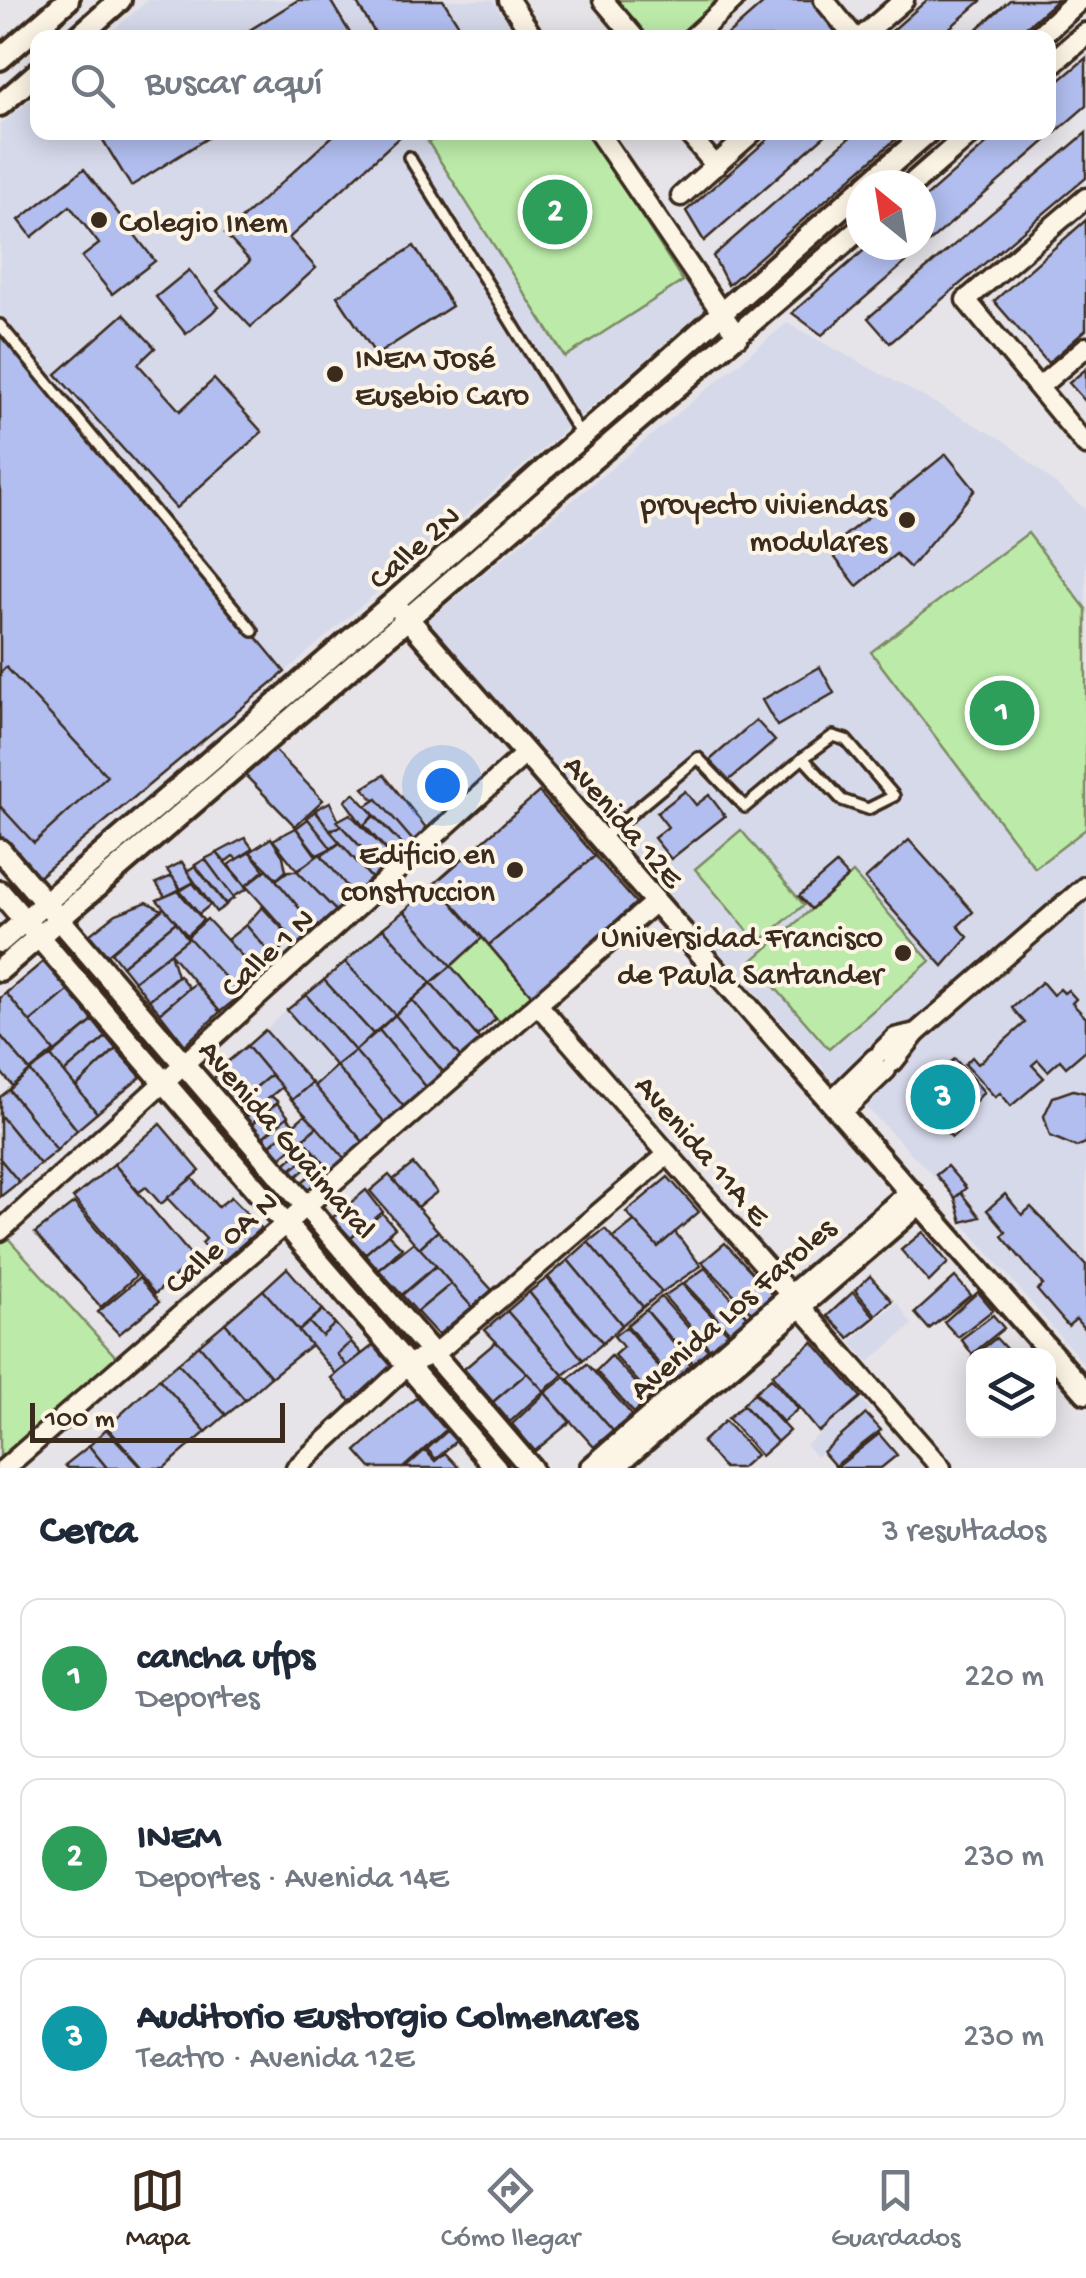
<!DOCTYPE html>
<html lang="es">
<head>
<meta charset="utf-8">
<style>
  :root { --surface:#fff; --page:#f2f2f3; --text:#1f2937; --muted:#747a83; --line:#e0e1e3; --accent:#3b2a1e }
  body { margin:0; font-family:"Gochi Hand",sans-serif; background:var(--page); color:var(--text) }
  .controls { position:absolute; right:30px; bottom:30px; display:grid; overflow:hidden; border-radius:20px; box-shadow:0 5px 25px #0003 }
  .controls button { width:90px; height:90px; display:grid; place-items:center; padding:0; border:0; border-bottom:2px solid var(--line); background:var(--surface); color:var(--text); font:50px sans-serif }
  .compass { position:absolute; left:846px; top:170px; width:90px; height:90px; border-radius:50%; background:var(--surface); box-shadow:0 5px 25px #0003; rotate:330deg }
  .scale { position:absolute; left:30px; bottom:25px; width:255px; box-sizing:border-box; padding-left:10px; border:5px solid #3b2a1e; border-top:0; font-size:28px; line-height:35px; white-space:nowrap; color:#3b2a1e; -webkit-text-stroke:8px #fcf5e5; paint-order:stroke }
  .you { position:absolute; left:442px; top:785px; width:35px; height:35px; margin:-25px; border:8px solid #fff; border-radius:50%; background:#1a73e8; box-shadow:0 0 0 15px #1a73e833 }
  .badge { display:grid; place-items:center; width:65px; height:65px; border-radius:50%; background:var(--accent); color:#fff; font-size:32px; font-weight:700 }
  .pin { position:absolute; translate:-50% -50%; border:5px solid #fff; box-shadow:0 2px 10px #0006 }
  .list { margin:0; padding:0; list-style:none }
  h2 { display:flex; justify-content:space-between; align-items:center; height:130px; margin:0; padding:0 40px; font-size:42px }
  h2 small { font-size:32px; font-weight:400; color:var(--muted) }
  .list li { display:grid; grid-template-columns:65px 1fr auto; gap:30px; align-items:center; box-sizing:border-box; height:160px; margin:0 20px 20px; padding:0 20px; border:2px solid var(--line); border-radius:20px }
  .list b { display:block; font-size:38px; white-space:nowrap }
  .list p { margin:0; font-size:32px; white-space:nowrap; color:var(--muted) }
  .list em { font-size:32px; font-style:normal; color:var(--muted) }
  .icon { flex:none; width:55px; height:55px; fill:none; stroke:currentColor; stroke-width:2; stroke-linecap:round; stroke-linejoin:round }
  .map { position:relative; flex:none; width:1086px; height:1468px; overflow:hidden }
  .search { position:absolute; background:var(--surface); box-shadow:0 5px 25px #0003; left:30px; right:30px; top:30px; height:110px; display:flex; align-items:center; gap:25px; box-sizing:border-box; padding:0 35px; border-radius:20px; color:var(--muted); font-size:38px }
  .sheet { height:670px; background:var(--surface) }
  nav { display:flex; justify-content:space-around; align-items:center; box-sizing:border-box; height:140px; border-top:2px solid var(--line); background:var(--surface); font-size:28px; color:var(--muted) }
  nav a { display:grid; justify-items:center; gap:5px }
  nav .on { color:var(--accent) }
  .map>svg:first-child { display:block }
  .built { fill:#d6d9ea }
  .green { fill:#bceba9; stroke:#7c8a64; stroke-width:2.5 }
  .building { fill:#b1beef; stroke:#3b2a1e; stroke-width:2.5 }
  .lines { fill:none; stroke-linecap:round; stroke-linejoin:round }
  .service-casing { stroke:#3b2a1e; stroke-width:16 }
  .minor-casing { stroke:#3b2a1e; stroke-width:25 }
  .tertiary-casing { stroke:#3b2a1e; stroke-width:28 }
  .service { stroke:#fcf5e5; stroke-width:9 }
  .minor { stroke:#fcf5e5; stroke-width:18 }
  .tertiary { stroke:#fcf5e5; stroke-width:20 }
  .poi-dot { fill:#3b2a1e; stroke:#fcf5e5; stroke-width:4 }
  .labels { text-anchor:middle; stroke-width:8; stroke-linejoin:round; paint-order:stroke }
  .poi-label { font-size:32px; fill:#3b2a1e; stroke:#fcf5e5; text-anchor:end }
  .street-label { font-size:32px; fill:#3b2a1e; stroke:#fcf5e5 }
</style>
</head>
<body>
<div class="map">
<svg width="1086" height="1468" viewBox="0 0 1086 1468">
  <rect width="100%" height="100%" fill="#e6e4e8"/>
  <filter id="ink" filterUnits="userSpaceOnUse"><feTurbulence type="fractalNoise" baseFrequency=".01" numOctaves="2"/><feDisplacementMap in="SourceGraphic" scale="20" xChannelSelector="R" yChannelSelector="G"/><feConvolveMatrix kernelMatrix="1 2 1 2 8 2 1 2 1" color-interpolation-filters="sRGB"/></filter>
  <g filter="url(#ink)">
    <g class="built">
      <path d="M148,0H492L519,37L104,38Z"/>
      <path d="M37,94L38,132L586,133L708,306L285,672L0,325V125Z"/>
      <path d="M787,323L1005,441L1086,510V1367L962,1222L955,1198L862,1103L849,1071L836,1083L426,622Z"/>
      <path d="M287,1010L336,1066L314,1086L265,1030Z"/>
      <path d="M897,1302L912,1325L869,1362L850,1342Z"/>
      <path d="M861,1399L870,1409L816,1457L806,1445Z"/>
    </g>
    <g class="green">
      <path d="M607,0H727L684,38L638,37Z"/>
      <path d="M442,133H588L683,281L565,357L428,142Z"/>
      <path d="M1028,533L1086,609V829L1035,868L871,652Z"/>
      <path d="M741,830L804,905L758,943L695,869Z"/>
      <path d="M853,873L930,961L829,1049L752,961Z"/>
      <path d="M482,938L532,996L501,1024L451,967Z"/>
      <path d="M6,1236L116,1357L0,1460V1242Z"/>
    </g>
    <g class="building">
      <path d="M298,0H330L353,38H237Z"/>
      <path d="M355,0H443L467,38H378Z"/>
      <path d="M767,0H815L847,37L724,38Z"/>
      <path d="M927,0H982L938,38H884Z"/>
      <path d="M1010,0H1057L1014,38H967Z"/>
      <path d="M1086,58V106L822,335L792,313L870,245H921V201L1000,132H1048V90Z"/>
      <path d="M98,132H217L131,186Z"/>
      <path d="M337,132H405L289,238L316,268L251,327L217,291L250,261L225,234Z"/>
      <path d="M776,132H829L704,241L686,211Z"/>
      <path d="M856,132H904L728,285L713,256Z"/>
      <path d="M1086,133V178L890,343L868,318Z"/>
      <path d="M84,169L155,261L112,294L82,257L99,244L70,206L32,237L19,220Z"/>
      <path d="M1086,220V330L1048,363L994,301Z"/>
      <path d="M414,246L452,306L376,355L337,296Z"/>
      <path d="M189,270L219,307L186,334L156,297Z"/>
      <path d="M124,314L155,348L138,364L180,411L214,379L262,432L176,508L56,374Z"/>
      <path d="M0,326L285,672L30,884L0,850Z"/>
      <path d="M1086,369V402L1069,383Z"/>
      <path d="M946,454L975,490L910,568L896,554L857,586L828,549Z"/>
      <path d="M6,667L107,776L34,843L0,806V673Z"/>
      <path d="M820,667L834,693L777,726L762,700Z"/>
      <path d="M756,720L775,741L727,782L709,761Z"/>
      <path d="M274,750L323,800L295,826L245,775Z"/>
      <path d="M384,775L428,830L414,842L363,788Z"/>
      <path d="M685,791L696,805L709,795L725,816L671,859L654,838L668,827L657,813Z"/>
      <path d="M539,792L595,856L489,945L435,883Z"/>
      <path d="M354,793L374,815L363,826L345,801Z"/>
      <path d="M377,799L414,842L406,849L366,806Z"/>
      <path d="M330,802L341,826L330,830L315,810Z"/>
      <path d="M315,811L340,842L331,849L307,818Z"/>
      <path d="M350,814L395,859L382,870L337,821Z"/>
      <path d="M374,816L406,849L395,859L364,825Z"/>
      <path d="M308,819L331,848L317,855L296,828Z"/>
      <path d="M341,826L382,870L372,879L330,831Z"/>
      <path d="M296,828L317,857L297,870L273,840Z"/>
      <path d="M245,838L253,849L237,859L233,856L225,862L217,853Z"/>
      <path d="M271,838L283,856L286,871L277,879L250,852Z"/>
      <path d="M909,840L973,912L958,926L968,937L943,966L865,879Z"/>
      <path d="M340,843L372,879L354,895L321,856Z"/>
      <path d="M250,852L264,870L246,886L228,865Z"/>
      <path d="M217,853L247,889L232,897L205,859Z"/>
      <path d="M320,854L354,895L336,911L297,871Z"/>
      <path d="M595,856L636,903L532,996L489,945Z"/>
      <path d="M205,859L234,898L226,904L195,865Z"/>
      <path d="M182,862L194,882L181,889L167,870Z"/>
      <path d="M836,864L848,877L811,909L799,896Z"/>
      <path d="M195,866L226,905L216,912L187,871Z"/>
      <path d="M267,869L316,928L298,944L246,886Z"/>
      <path d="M288,871H297L336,911L316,928L276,880Z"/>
      <path d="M172,876L180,889L165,897L156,883Z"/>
      <path d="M193,883L210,905L199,914L180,891Z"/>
      <path d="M435,883L482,938L451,966L404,911Z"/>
      <path d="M178,891L203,920L187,935L157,900Z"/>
      <path d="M147,902L162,910L105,957L85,938L116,914Z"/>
      <path d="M262,907L292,939L273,957L246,925Z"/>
      <path d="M164,908L176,922L122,966L111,952Z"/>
      <path d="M404,911L451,966L431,983L383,928Z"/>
      <path d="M207,919L257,972L236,990L187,937Z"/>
      <path d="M176,922L188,939L134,981L122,966Z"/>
      <path d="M246,925L273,957L257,972L227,940Z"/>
      <path d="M383,928L431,983L395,1015L345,962Z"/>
      <path d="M189,938L241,995L220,1012L170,953Z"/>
      <path d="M170,953L177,976L149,1000L134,981Z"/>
      <path d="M44,961L69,990L30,1023L6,993Z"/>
      <path d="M345,962L395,1015L373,1034L324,980Z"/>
      <path d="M451,966L496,1019L477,1036L431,983Z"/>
      <path d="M179,975L189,988L160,1013L149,1000Z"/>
      <path d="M324,980L373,1034L355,1051L306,995Z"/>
      <path d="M1042,982L1053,995L1060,989L1064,993L1068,990L1076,999L1072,1003L1086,1018V1050L1066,1067L1060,1060L1048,1071L1038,1060L1032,1065L1044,1078L1011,1106L1000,1093L995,1097L965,1064L972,1057L978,1064L1025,1023L1012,1008Z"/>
      <path d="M195,983L220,1012L185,1045L160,1013Z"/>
      <path d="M431,983L482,1042L462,1059L412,1000Z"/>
      <path d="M69,990L93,1021L55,1052L30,1023Z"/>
      <path d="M6,993L54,1051L30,1071L0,1035V998Z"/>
      <path d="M306,995L355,1051L336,1066L287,1010Z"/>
      <path d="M412,1000L462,1059L444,1073L395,1015Z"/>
      <path d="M395,1015L444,1073L427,1088L379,1030Z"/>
      <path d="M93,1021L106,1037L64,1073L51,1056Z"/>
      <path d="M265,1030L312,1083L292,1100L247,1046Z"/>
      <path d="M379,1030L427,1088L405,1108L355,1051Z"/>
      <path d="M0,1035L30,1071L13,1086L0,1071Z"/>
      <path d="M106,1037L116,1049L76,1087L64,1073Z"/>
      <path d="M247,1046L271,1075L233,1106L214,1083L216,1071Z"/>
      <path d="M116,1049L141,1077L97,1113L76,1087Z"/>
      <path d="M355,1051L405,1108L386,1124L336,1066Z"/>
      <path d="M51,1056L97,1113L77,1130L30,1071Z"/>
      <path d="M955,1059L984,1092L955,1123L961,1129L952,1137L937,1124L934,1127L907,1096Z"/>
      <path d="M336,1066L386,1124L364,1143L314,1086Z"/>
      <path d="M30,1071L77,1130L57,1150L9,1090Z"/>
      <path d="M271,1075L282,1087L244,1118L233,1106Z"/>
      <path d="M312,1083L364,1143L345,1159L292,1100Z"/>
      <path d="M9,1090L57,1150L40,1164L0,1115V1097Z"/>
      <path d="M1073,1090L1086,1093V1143L1076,1147L1050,1136L1044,1116L1053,1097Z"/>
      <path d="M271,1096L278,1102L251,1125L245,1118Z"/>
      <path d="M277,1103L288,1116L262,1138L251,1125Z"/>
      <path d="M0,1115L40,1164L19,1182L0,1159Z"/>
      <path d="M305,1115L317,1127L280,1158L269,1146Z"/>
      <path d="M287,1117L294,1124L269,1146L262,1138Z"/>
      <path d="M160,1124L200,1171L161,1204L146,1187L139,1192L114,1164Z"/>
      <path d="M317,1127L345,1159L331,1171L303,1139Z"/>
      <path d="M308,1144L314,1151L291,1170L285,1164Z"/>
      <path d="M314,1151L319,1157L296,1177L291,1170Z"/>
      <path d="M0,1159L19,1182L0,1197Z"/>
      <path d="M324,1163L331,1171L307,1190L301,1183Z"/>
      <path d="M114,1164L194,1259L155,1294L73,1198Z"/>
      <path d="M413,1164L437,1192L418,1207L393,1180Z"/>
      <path d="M947,1166L966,1188L955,1198L936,1175Z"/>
      <path d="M389,1175L438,1231L419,1248L370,1191Z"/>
      <path d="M668,1177L699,1212L658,1247L626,1212Z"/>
      <path d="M192,1178L218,1207L231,1197L261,1228L220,1264L202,1243L206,1239L167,1198Z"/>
      <path d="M366,1190L383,1212L351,1238L332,1218Z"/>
      <path d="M961,1193L980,1217L962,1222L955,1198Z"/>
      <path d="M1005,1194L1022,1215L1031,1207L1086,1265V1331L1076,1319L1068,1326L1037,1290L1043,1285L1002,1236L1006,1232L987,1210Z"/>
      <path d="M74,1203L136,1276L101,1307L35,1233Z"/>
      <path d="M382,1213L395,1228L365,1254L351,1238Z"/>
      <path d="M634,1221L658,1247L675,1232L701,1266L662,1292L613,1238Z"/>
      <path d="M605,1229L662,1292L643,1307L588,1242Z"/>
      <path d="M438,1231L492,1290L472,1307L419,1248Z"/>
      <path d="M923,1232L948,1263L929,1282L901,1250Z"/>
      <path d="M388,1234L402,1248L379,1270L365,1254Z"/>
      <path d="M414,1242L436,1266L402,1295L379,1270Z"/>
      <path d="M588,1242L643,1307L622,1325L568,1260Z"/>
      <path d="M725,1243L773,1295L752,1313L702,1262Z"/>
      <path d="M568,1260L622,1325L603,1343L548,1277Z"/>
      <path d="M436,1266L451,1284L417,1312L402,1295Z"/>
      <path d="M287,1268L323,1310L299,1331L263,1290Z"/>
      <path d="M705,1268L748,1317L730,1332L684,1283Z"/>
      <path d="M870,1276L892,1301L876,1315L855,1290Z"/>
      <path d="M955,1277L971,1295L929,1329L915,1313Z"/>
      <path d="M139,1278L159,1302L119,1334L98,1312Z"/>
      <path d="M547,1278L603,1343L583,1360L529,1292Z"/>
      <path d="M451,1284L472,1307L438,1335L417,1312Z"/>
      <path d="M682,1284L728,1333L710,1349L664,1296Z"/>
      <path d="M263,1290L311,1345L271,1377L225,1323Z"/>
      <path d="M529,1292L583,1360L563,1375L507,1311Z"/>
      <path d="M853,1292L875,1317L849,1338L827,1316Z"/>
      <path d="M978,1292L993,1310L958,1337L944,1322Z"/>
      <path d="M661,1297L708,1350L693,1363L646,1310Z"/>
      <path d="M323,1310L362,1354L336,1374L299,1331Z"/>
      <path d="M323,1310L335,1324L322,1336L309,1322Z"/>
      <path d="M646,1310L691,1365L673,1381L627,1325Z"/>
      <path d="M507,1311L563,1375L544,1391L485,1330Z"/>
      <path d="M993,1315L1004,1328L972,1354L961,1339Z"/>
      <path d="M225,1323L271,1377L245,1400L199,1345Z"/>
      <path d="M626,1327L671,1382L653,1398L614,1355L623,1347L614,1336Z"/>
      <path d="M996,1338L1008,1351L1003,1356H973Z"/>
      <path d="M351,1342L362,1354L347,1366L337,1354Z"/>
      <path d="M496,1342L527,1373L493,1402L464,1369Z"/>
      <path d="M813,1342L861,1397L819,1432L772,1375Z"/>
      <path d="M375,1344L397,1369L356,1408L331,1378Z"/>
      <path d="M199,1345L245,1400L226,1415L178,1363Z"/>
      <path d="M611,1356L650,1398L634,1413L596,1371Z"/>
      <path d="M178,1363L226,1415L206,1432L159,1379Z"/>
      <path d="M587,1364L632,1415L613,1431L568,1379Z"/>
      <path d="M527,1373L544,1391L510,1422L493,1402Z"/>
      <path d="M565,1377L613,1431L594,1447L545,1393Z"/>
      <path d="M771,1378L798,1409L783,1422L755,1392Z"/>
      <path d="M159,1379L206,1432L164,1468H143L107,1427Z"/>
      <path d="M545,1393L570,1422L535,1451L512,1424Z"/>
      <path d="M754,1393L789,1431L777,1442L743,1404Z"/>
      <path d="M417,1397L446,1430L403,1468H371L356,1451Z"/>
      <path d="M743,1405L777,1442L761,1456L728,1418Z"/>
      <path d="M866,1414L881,1430L835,1466L823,1452Z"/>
      <path d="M725,1421L756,1455L741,1468H724L702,1442Z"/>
      <path d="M106,1429L142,1468H107L89,1446Z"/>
      <path d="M447,1431L456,1441L436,1459L427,1449Z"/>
      <path d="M879,1434L897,1455L881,1468H836Z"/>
      <path d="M89,1446L107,1468H68L65,1465Z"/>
      <path d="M425,1450L435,1461L445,1453L459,1468H405Z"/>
    </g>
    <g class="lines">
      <defs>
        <g id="service">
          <path d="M409,157L581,435"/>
          <path d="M0,325L253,631"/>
          <path d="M833,736L846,740L894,796L868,809L842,800L803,758Z"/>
          <path d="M601,839L698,758L745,807L803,758"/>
        </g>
        <g id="minor">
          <path d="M509,0L534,38"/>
          <path d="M603,0L635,38"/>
          <path d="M824,0L855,38"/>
          <path d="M692,38L734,0"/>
          <path d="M860,38L904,0"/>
          <path d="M598,132L738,337"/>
          <path d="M687,132L716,166"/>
          <path d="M681,196L753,132"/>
          <path d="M1086,198L966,300L1086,445"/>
          <path d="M1039,387L1086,347"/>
          <path d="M539,1006L941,1468"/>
          <path d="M882,1051L895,1038L916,1033"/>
          <path d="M893,1062L916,1033L1086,886"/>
          <path d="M831,1101L875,1058"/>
          <path d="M841,1113L886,1070"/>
          <path d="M0,1231L526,753"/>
          <path d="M5,1468L656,901"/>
          <path d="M296,1468L410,1363L436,1353L668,1154"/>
        </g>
        <g id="tertiary">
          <path d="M77,38L120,0"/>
          <path d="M1037,38L1079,0"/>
          <path d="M0,59L68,0"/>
          <path d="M1048,66L1086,34"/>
          <path d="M0,105L38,72"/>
          <path d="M867,185L928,132"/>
          <path d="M911,185L972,132"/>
          <path d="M402,612L1086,1393"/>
          <path d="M0,850L531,1468"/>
          <path d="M0,892L496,1468"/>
          <path d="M0,942L393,603L861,190"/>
          <path d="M0,970L861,228"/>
          <path d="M591,1468L911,1192"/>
          <path d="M613,1468L920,1203"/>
        </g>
      </defs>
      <use href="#service" class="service-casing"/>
      <use href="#minor" class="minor-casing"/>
      <use href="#tertiary" class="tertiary-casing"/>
      <use href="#service" class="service"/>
      <use href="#minor" class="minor"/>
      <use href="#tertiary" class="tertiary"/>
    </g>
  </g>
  <g class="poi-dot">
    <circle cx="99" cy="220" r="10"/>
    <circle cx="335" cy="374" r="10"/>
    <circle cx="907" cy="520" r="10"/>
    <circle cx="515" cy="870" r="10"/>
    <circle cx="903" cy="953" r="10"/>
  </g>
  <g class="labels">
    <g class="poi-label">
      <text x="119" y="231" text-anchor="start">Colegio Inem</text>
      <text x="355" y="367" text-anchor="start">INEM José<tspan x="355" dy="37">Eusebio Caro</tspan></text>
      <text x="887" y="513">proyecto viviendas<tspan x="887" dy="37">modulares</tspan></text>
      <text x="495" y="863">Edificio en<tspan x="495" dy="37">construccion</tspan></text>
      <text x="883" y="946">Universidad Francisco<tspan x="883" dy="37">de Paula Santander</tspan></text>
    </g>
    <g class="street-label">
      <text transform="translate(413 546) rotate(-41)" y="11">Calle 2N</text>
      <text transform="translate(625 820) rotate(49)" y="11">Avenida 12E</text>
      <text transform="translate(266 951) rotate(-43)" y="11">Calle 1 N</text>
      <text transform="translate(289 1138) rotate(49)" y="11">Avenida Guaimaral</text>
      <text transform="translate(704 1149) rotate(49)" y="11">Avenida 11A E</text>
      <text transform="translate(220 1241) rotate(-41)" y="11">Calle 0A N</text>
      <text transform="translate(731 1307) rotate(-41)" y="11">Avenida Los Faroles</text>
    </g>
  </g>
</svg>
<div class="controls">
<button><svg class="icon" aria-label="layers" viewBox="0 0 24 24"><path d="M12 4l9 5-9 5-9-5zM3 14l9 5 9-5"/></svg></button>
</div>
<svg class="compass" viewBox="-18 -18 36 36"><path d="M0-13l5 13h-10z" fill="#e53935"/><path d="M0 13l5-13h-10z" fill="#747a83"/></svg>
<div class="scale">100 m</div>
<div class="you"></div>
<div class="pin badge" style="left:1002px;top:713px;background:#2e9e5b">1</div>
<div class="pin badge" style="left:555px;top:212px;background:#2e9e5b">2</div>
<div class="pin badge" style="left:943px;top:1097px;background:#0f9aa8">3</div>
<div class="search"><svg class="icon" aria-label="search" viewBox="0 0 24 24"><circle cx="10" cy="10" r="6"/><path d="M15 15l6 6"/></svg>Buscar aquí</div>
</div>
<section class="sheet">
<h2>Cerca<small>3 resultados</small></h2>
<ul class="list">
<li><span class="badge" style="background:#2e9e5b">1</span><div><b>cancha ufps</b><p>Deportes</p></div><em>220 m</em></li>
<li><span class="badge" style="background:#2e9e5b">2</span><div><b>INEM</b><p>Deportes · Avenida 14E</p></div><em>230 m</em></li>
<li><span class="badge" style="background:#0f9aa8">3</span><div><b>Auditorio Eustorgio Colmenares</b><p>Teatro · Avenida 12E</p></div><em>230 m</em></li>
</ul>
</section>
<nav>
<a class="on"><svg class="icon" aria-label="map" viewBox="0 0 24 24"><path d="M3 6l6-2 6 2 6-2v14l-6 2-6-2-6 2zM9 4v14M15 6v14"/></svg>Mapa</a>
<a><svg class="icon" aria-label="directions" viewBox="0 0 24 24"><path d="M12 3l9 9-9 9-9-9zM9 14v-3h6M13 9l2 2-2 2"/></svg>Cómo llegar</a>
<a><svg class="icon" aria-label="saved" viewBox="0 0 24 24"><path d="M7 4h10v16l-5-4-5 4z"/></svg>Guardados</a>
</nav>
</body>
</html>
